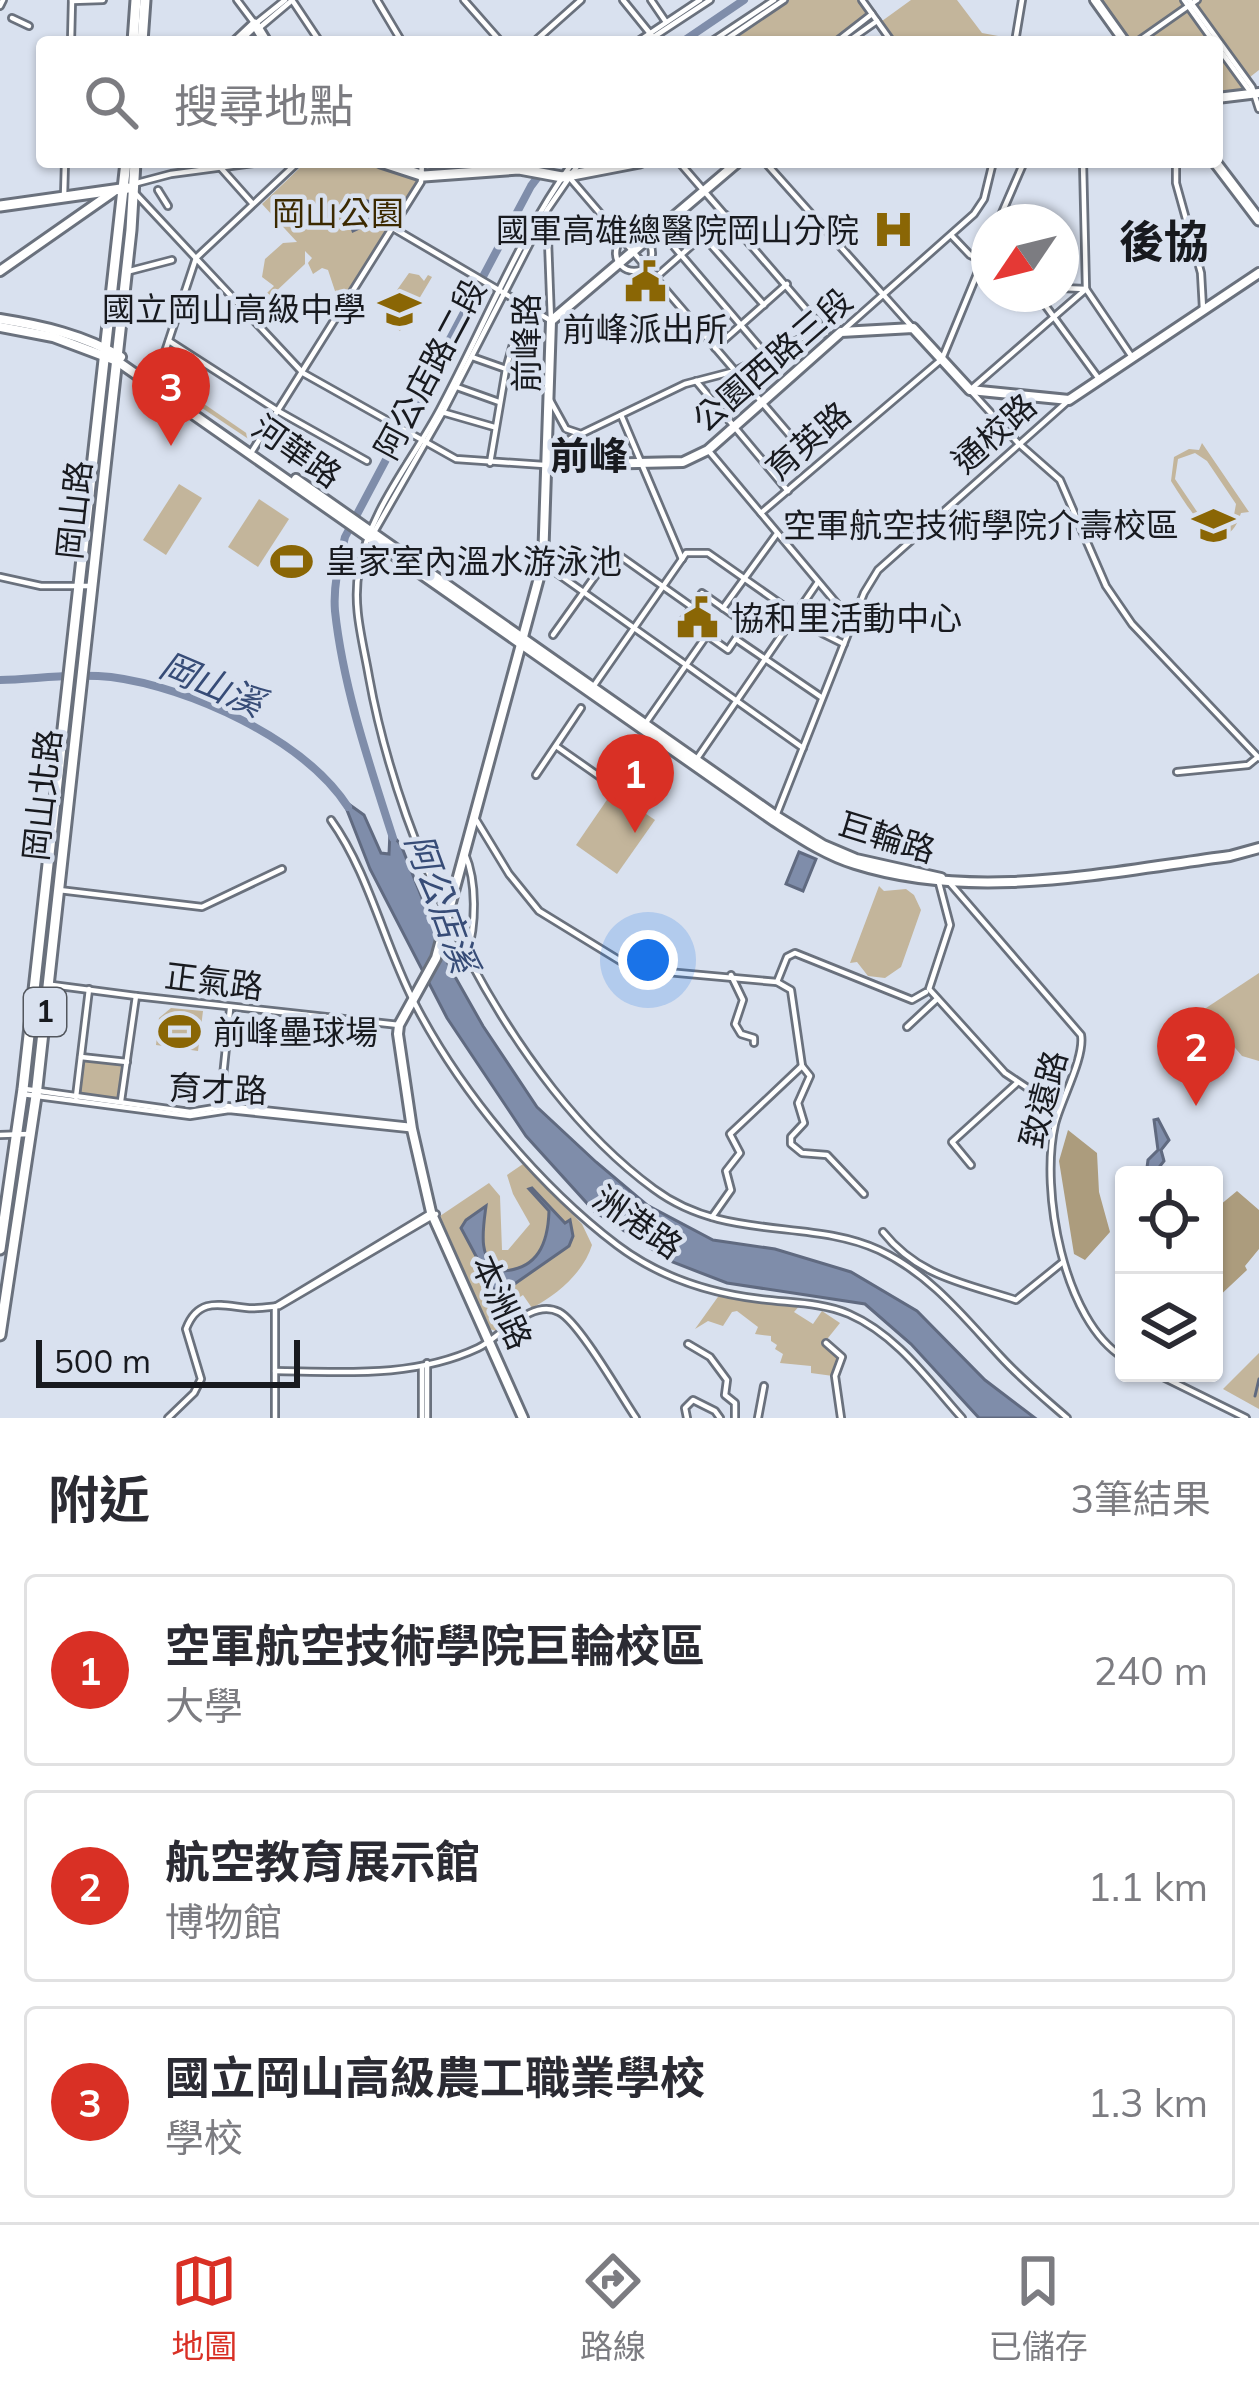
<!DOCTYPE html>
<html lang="zh-TW">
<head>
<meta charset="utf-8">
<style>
  :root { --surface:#fff; --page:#f2f2f3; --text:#2b2b33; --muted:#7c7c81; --line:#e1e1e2; --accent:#d93025 }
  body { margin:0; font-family:Mulish,"Noto Sans TC",sans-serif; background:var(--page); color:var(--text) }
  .controls { position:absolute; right:36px; bottom:36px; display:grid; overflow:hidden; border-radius:12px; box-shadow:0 3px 9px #0004 }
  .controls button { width:108px; height:108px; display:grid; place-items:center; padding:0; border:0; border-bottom:3px solid var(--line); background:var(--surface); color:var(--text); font:60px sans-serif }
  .compass { position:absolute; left:971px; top:204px; width:108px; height:108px; border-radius:50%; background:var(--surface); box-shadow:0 3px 9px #0004; rotate:235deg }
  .scale { position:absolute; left:36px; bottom:30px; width:264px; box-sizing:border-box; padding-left:12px; border:6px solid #181a1f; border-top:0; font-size:33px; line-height:42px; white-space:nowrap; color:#181a1f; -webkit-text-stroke:9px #d9e1ef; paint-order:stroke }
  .you { position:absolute; left:648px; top:960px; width:42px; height:42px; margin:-30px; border:9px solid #fff; border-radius:50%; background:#1a73e8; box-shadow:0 0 0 18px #1a73e833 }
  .badge { display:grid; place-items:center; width:78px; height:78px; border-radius:50%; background:var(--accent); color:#fff; font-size:39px; font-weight:700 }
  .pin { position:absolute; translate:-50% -99px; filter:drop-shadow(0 3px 6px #0008) }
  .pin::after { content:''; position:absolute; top:63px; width:42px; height:36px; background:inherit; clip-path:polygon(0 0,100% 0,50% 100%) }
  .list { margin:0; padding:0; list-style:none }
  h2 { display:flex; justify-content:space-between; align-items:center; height:156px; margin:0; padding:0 48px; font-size:51px }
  h2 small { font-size:39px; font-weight:400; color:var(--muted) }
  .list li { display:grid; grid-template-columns:78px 1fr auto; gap:36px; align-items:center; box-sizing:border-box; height:192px; margin:0 24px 24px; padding:0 24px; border:3px solid var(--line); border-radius:12px }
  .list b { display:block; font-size:45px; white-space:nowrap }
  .list p { margin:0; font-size:39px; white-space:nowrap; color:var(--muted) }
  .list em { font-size:39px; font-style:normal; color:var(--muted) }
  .icon { flex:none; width:66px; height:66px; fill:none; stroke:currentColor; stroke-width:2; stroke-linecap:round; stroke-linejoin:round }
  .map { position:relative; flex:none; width:1259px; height:1418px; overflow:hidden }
  .search { position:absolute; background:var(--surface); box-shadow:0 3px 9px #0004; left:36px; right:36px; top:36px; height:132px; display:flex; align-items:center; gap:30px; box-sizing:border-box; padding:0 42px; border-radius:12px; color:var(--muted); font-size:45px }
  .sheet { height:804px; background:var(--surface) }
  nav { display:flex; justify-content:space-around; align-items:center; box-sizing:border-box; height:168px; border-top:3px solid var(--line); background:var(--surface); font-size:33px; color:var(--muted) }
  nav a { display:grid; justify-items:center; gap:6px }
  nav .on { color:var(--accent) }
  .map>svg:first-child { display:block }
  .green { fill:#c3b59b; fill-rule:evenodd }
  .forest { fill:#ac9c7d }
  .water { fill:#7f8daa; stroke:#606a80; stroke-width:3 }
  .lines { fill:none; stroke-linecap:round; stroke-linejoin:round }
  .stream { stroke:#606a80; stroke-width:3 }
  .river { stroke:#7f8daa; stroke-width:8 }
  .street-casing { stroke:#6a717d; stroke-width:10 }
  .secondary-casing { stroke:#6a717d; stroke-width:14 }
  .primary-casing { stroke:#6a717d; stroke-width:15 }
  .street { stroke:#fff; stroke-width:4.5 }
  .secondary { stroke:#fff; stroke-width:8 }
  .primary { stroke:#fff; stroke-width:9 }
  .labels { text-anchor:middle; stroke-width:9; stroke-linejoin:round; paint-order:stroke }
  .shield { fill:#d9e1ef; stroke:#52565d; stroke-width:3 }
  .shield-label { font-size:30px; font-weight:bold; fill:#181a1f }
  .park-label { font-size:33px; fill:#3b2900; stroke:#d9e1ef }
  .poi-label { font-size:33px; fill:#181a1f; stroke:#d9e1ef; text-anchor:end }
  .street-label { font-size:33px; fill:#181a1f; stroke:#d9e1ef }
  .water-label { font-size:36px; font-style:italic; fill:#374c77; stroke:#d9e1ef }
  .quarter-label { font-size:39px; font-weight:bold; fill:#181a1f; stroke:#d9e1ef }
  .district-label { font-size:45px; font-weight:bold; fill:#181a1f; stroke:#d9e1ef }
</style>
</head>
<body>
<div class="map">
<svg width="1259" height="1418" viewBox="0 0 1259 1418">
  <rect width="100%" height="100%" fill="#d9e1ef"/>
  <g class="green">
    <path d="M789,0H857L868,15L832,42L734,40Z"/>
    <path d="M911,0H957L982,33L1009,38L1008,42H898L882,21Z"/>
    <path d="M1098,0H1259V70L1241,84V89L1217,92V42H1129Z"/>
    <path d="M306,162H365L417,180L343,301L336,294L328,270L322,268L313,274L308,263L312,258L305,251V264L271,296L267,293L274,286L262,277L265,259L283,243L297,242L262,204Z"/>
    <path d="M409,273L419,275L424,281L428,275L432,277L400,331L396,328L399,322L389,319L385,307Z"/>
    <path d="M162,375L255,439L253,442L163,382Z"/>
    <path d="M1202,443L1249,512L1241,513C1223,570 1184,501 1171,481L1174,457L1189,449L1199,450ZM1195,453L1207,461L1236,504L1234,515L1226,525H1206L1175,479L1178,459Z"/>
    <path d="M179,484L202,498L166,555L143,540Z"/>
    <path d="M259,499L289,519L258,567L228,547Z"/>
    <path d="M613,791L655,820L617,874L576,845Z"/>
    <path d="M879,886L884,891L906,889L914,895L921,910L901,967L885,978L868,976L857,962L850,963Z"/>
    <path d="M1259,973V1061L1242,1056L1203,1010Z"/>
    <path d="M171,1008L203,1011L198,1051L156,1045L159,1018Z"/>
    <path d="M84,1059L123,1064L118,1099L79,1094Z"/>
    <path d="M523,1164L582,1224L592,1245C584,1272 557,1295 532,1308L523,1295L495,1313L503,1326L496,1331L490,1329L440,1216L489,1183L500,1196L502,1250H508L530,1224L513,1194L507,1175Z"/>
    <path d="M720,1294L801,1304L794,1312L813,1324L822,1311L840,1323L824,1343L841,1358L833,1376L811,1373V1366L780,1363L783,1354L775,1349L777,1345L771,1341V1336L755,1334L758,1327L737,1311L732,1312L723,1326L708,1321L695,1329Z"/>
    <path d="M1259,1353V1409L1223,1389Z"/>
  </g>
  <g class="forest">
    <path d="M1068,1130L1097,1153L1099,1192L1110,1232L1085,1260L1074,1254L1059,1161Z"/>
    <path d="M1237,1191L1259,1210V1249L1245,1266L1247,1270L1214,1301V1236L1217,1233L1214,1210Z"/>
  </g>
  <g class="water">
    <path d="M361,199L371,202L370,223L353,231L347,213Z"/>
    <path d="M343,800L364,815L381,853L389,854L390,832L401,845L449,966L483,1026L537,1107L596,1162L647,1205L713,1240L775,1249L851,1272L917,1311L985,1380L1035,1418H979L911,1344L865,1304L727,1283L670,1261L594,1211L526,1136L447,1018L370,869Z"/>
    <path d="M799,852L816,859L803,891L786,884Z"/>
    <path d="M1158,1119L1169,1140L1161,1150L1164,1161L1157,1170L1146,1175L1148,1160L1158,1150L1154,1120Z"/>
    <path d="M532,1188L565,1223L570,1220L573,1236L569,1246L513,1285L514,1296L499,1299L461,1228L466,1220L486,1206C483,1229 477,1260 501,1271C538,1270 548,1243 549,1211L529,1189Z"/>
  </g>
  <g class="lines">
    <path class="stream" d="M1255,1396L1259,1379"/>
    <g class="river">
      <path d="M682,42L744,0"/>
      <path d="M0,680C36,679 75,673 111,677C189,687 304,739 348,807"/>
      <path d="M393,838C370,766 343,687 335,611C333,586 339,562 345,537L531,186L549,162"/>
    </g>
    <defs>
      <g id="street">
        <path d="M237,0L255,24L285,0"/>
        <path d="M292,0L320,42"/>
        <path d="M377,0L402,42"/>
        <path d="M464,0L501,42"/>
        <path d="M623,0L657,42"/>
        <path d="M651,0L666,22"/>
        <path d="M862,0L892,42"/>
        <path d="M1184,0L1214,42"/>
        <path d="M1189,0L1252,87L1259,109"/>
        <path d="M72,1L103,0"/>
        <path d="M0,6L3,0"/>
        <path d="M12,18L29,26"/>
        <path d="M258,29L290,2"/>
        <path d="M71,42L72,0"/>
        <path d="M534,42L581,0"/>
        <path d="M637,42L700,0"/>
        <path d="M646,42L710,0"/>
        <path d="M711,42L774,0"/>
        <path d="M722,42L784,0"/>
        <path d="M836,42L872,14"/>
        <path d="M847,42L877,21"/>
        <path d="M1015,42L1022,0"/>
        <path d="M1137,42L1197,0"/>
        <path d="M1217,46L1249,90"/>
        <path d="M573,162C518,238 484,327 440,409C413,460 369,511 359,570C352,606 363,642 369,677C400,851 509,1083 654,1189C725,1242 809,1218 879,1250C930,1274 963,1316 1000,1356C1021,1379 1044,1398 1067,1418"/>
        <path d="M679,162L824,330"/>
        <path d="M765,162L913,328"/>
        <path d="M1083,162L1086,289L1132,357"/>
        <path d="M1176,162V183L1201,273L1203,309"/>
        <path d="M220,167L252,203"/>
        <path d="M569,177L801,448"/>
        <path d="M137,183L171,174L261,162"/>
        <path d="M158,190L168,206"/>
        <path d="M135,193L303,373L456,459L544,465"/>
        <path d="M64,196L65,162"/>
        <path d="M547,213L551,321"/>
        <path d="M998,222L1024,162"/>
        <path d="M393,228L548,319"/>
        <path d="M659,229L768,357"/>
        <circle cx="634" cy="253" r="18"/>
        <path d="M951,235L970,255L983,261"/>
        <path d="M704,237L764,305"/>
        <path d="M126,272L172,260"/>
        <path d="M655,278L726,215"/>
        <path d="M1061,288L1086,289"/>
        <path d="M1086,289L970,390L1018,443L1060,480L1106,586L1132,624L1259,758"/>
        <path d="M1037,294L1099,379"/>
        <path d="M841,332L974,214L984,199L993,162"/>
        <path d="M169,341L278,411L367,461"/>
        <path d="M715,348L787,284"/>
        <path d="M472,357L506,369"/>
        <path d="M696,381L788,491"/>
        <path d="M154,385L196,258L298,162"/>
        <path d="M454,386L499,402"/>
        <path d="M550,400L566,429L581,434L685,384L735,371L810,334L826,333"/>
        <path d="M442,412L494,427"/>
        <path d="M621,415L682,559"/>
        <path d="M708,450L853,623"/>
        <path d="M251,453L421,182L422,162"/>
        <path d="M490,463L506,369L524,305"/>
        <path d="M556,465L562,445L573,437"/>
        <path d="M761,513L942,359L989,245"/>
        <path d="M373,534L443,412L547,210L580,162"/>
        <path d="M682,559L686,553H708L822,633L844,644"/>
        <path d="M544,564L803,748"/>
        <path d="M0,577L41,586H93"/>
        <path d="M702,593L746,624L728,650L684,619Z"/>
        <path d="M723,608L776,535"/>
        <path d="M553,635L613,551L692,607"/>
        <path d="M736,639L821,697"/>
        <path d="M593,687L682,559"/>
        <path d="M645,724L707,635"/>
        <path d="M556,746L613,786"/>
        <path d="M696,760L818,582"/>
        <path d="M1177,772L1248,765L1258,757"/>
        <path d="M536,775L581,708"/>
        <path d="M776,816L864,593L878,570L1069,400"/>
        <path d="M475,818L509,874L539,911L622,962L656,971L777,982L791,990L802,1066L810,1076L798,1103L804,1123L791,1137V1144L802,1153L827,1155L864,1194"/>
        <path d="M331,820C369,873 384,944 414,1002C459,1090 538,1185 617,1245C658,1276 709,1293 760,1299C790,1303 821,1302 849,1314C897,1335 928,1380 962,1418"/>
        <path d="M465,854C477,882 476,926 467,954"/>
        <path d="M949,882L1081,1035C1085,1057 1061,1100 1055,1124C1040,1190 1063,1321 1124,1358"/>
        <path d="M939,883L950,925L929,989L1005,1073L1032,1091L1057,1116"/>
        <path d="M59,890L202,907L282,869"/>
        <path d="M731,975L743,1000L735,1024L741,1034L754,1038V1043"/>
        <path d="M777,982L787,957L795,953L912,1000L926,992"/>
        <path d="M52,985L136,996"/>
        <path d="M907,1027L937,999"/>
        <path d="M81,1057L127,1062"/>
        <path d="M25,1089L190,1112L227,1106L411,1126"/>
        <path d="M22,1094L190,1116L229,1110L409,1129"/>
        <path d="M76,1097L89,989"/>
        <path d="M121,1101L136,996L399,1025"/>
        <path d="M220,1105L230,1009"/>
        <path d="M0,1135L30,1134"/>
        <path d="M971,1165L952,1142L1017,1083"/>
        <path d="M712,1217L731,1190L726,1171L740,1153L730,1134L802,1066"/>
        <path d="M883,1232C919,1277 964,1283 1016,1300L1063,1262"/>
        <path d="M275,1307L429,1214"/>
        <path d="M275,1307V1418"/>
        <path d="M826,1343L842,1357L835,1376L841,1418"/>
        <path d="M688,1344L710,1357L727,1380L725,1395L735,1403V1418"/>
        <path d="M427,1363V1418"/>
        <path d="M422,1366V1418"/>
        <path d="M275,1371C344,1372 414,1378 478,1348C501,1337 531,1298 559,1312C579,1322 621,1396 636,1418"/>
        <path d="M1155,1373L1246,1418"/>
        <path d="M168,1418L194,1393L201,1379L186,1329C198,1297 220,1305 247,1308C257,1309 269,1307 279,1306L436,1214"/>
        <path d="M687,1418L685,1408L693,1400L715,1411L720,1418"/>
        <path d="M758,1418L764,1386"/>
      </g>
      <g id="secondary">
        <path d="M1095,0L1125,42"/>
        <path d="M1217,98L1259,93"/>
        <path d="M0,271L113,192"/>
        <path d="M0,319C44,326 83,335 121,357"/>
        <path d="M0,327L53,337L117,361L774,821C799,837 825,855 855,864C975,902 1108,872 1230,856L1259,848"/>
        <path d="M548,465L683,462L708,450L841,332L913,328L970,390L1069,400L1259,273"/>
        <path d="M296,479L776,816L823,845L856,859L941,878"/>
        <path d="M523,1418L431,1212L412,1129L398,1034L399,1025L436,958L543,563L551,321L738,162"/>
      </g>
      <g id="primary">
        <path d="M133,42L136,0"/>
        <path d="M142,42L145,0"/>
        <path d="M236,42L255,24L266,42"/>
        <path d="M381,162L424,176L519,169L562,177L640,162"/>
        <path d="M1215,162L1259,220"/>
        <path d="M0,206L128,188"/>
        <path d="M0,1249L23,1089L126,162"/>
        <path d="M0,1335L36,1096L131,230L135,162"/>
      </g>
    </defs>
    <use href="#street" class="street-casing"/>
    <use href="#secondary" class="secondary-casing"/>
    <use href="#primary" class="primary-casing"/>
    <use href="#street" class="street"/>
    <use href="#secondary" class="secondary"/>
    <use href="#primary" class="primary"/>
  </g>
  <defs>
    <symbol id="hospital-bare" viewBox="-9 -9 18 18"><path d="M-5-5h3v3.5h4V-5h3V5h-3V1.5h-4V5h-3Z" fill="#8a6605" stroke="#d9e1ef" stroke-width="2.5" paint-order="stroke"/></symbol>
    <symbol id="civic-bare" viewBox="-9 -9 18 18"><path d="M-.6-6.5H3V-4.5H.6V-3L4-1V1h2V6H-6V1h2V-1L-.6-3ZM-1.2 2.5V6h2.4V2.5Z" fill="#8a6605" stroke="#d9e1ef" stroke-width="2.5" paint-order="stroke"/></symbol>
    <symbol id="school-bare" viewBox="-9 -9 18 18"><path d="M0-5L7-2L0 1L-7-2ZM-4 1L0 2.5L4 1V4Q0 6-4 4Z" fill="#8a6605" stroke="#d9e1ef" stroke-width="2.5" paint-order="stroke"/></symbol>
    <symbol id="university-bare" viewBox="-9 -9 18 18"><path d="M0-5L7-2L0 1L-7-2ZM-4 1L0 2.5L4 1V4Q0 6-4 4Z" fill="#8a6605" stroke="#d9e1ef" stroke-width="2.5" paint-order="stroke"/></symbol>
    <symbol id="stadium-bare" viewBox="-9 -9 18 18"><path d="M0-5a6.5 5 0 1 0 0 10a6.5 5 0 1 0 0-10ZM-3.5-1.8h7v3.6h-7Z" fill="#8a6605" stroke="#d9e1ef" stroke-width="2.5" paint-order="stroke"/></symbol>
  </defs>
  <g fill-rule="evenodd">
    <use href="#hospital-bare" x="864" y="200" width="59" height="59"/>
    <use href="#civic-bare" x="616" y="252" width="59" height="59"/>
    <use href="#school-bare" x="370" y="280" width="59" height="59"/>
    <use href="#university-bare" x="1184" y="496" width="59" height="59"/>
    <use href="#stadium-bare" x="262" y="532" width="59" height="59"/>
    <use href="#civic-bare" x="668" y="588" width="59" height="59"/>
    <use href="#stadium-bare" x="150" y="1002" width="59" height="59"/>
  </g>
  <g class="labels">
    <rect class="shield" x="24" y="988" width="42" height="48" rx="9"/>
    <g class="shield-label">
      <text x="45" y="1022">1</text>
    </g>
    <g class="park-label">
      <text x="338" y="225">岡山公園</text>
    </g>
    <g class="poi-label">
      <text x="859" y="242">國軍高雄總醫院岡山分院</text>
      <text x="366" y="321">國立岡山高級中學</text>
      <text x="645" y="341" text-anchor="middle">前峰派出所</text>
      <text x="1179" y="537">空軍航空技術學院介壽校區</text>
      <text x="325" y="573" text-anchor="start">皇家室內溫水游泳池</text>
      <text x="731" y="630" text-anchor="start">協和里活動中心</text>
      <text x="213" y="1044" text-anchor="start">前峰壘球場</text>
    </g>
    <g class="street-label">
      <text transform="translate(526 343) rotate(-90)" y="12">前峰路</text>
      <text transform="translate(772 360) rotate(-41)" y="12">公園西路三段</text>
      <text transform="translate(430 369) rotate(-62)" y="12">阿公店路二段</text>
      <text transform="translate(994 433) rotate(-42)" y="12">通校路</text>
      <text transform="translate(808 441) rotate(-41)" y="12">育英路</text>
      <text transform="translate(297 451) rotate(35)" y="12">河華路</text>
      <text transform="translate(74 510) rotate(-84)" y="12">岡山路</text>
      <text transform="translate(42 795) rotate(-84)" y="12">岡山北路</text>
      <text transform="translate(887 837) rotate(17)" y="12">巨輪路</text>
      <text transform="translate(214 981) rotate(7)" y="12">正氣路</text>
      <text transform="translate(218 1089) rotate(2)" y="12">育才路</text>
      <text transform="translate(1043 1099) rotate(-75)" y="12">致遠路</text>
      <text transform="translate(638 1222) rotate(35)" y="12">洲港路</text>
      <text transform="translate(502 1302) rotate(66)" y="12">本洲路</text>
    </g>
    <g class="water-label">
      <text transform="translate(212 684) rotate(23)" y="13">岡山溪</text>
      <text transform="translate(442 903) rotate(70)" y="13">阿公店溪</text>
    </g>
    <g class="quarter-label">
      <text x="589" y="470">前峰</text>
    </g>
    <g class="district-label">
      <text x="1164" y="258">後協</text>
    </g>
  </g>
</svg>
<div class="controls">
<button><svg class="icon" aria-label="locate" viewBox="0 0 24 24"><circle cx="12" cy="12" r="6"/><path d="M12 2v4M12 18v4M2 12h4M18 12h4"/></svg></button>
<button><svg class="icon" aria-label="layers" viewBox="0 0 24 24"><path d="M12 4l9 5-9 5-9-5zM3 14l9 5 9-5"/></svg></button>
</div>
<svg class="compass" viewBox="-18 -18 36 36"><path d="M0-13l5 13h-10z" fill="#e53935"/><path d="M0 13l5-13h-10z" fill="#7c7c81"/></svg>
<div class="scale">500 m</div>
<div class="you"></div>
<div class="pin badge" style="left:635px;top:833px">1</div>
<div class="pin badge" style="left:1196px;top:1106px">2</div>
<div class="pin badge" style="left:171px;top:446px">3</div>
<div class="search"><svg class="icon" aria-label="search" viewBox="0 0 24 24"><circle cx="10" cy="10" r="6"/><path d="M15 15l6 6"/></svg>搜尋地點</div>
</div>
<section class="sheet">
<h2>附近<small>3筆結果</small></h2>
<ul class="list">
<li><span class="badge">1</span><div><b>空軍航空技術學院巨輪校區</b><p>大學</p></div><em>240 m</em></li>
<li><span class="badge">2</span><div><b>航空教育展示館</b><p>博物館</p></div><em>1.1 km</em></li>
<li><span class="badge">3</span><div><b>國立岡山高級農工職業學校</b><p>學校</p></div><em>1.3 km</em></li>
</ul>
</section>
<nav>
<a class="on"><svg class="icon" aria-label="map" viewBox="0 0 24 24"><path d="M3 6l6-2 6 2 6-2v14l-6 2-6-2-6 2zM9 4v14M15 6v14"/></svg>地圖</a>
<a><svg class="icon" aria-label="directions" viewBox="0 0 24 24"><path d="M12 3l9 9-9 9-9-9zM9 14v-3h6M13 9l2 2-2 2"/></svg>路線</a>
<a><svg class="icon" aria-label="saved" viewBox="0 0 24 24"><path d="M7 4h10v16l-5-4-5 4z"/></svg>已儲存</a>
</nav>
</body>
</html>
